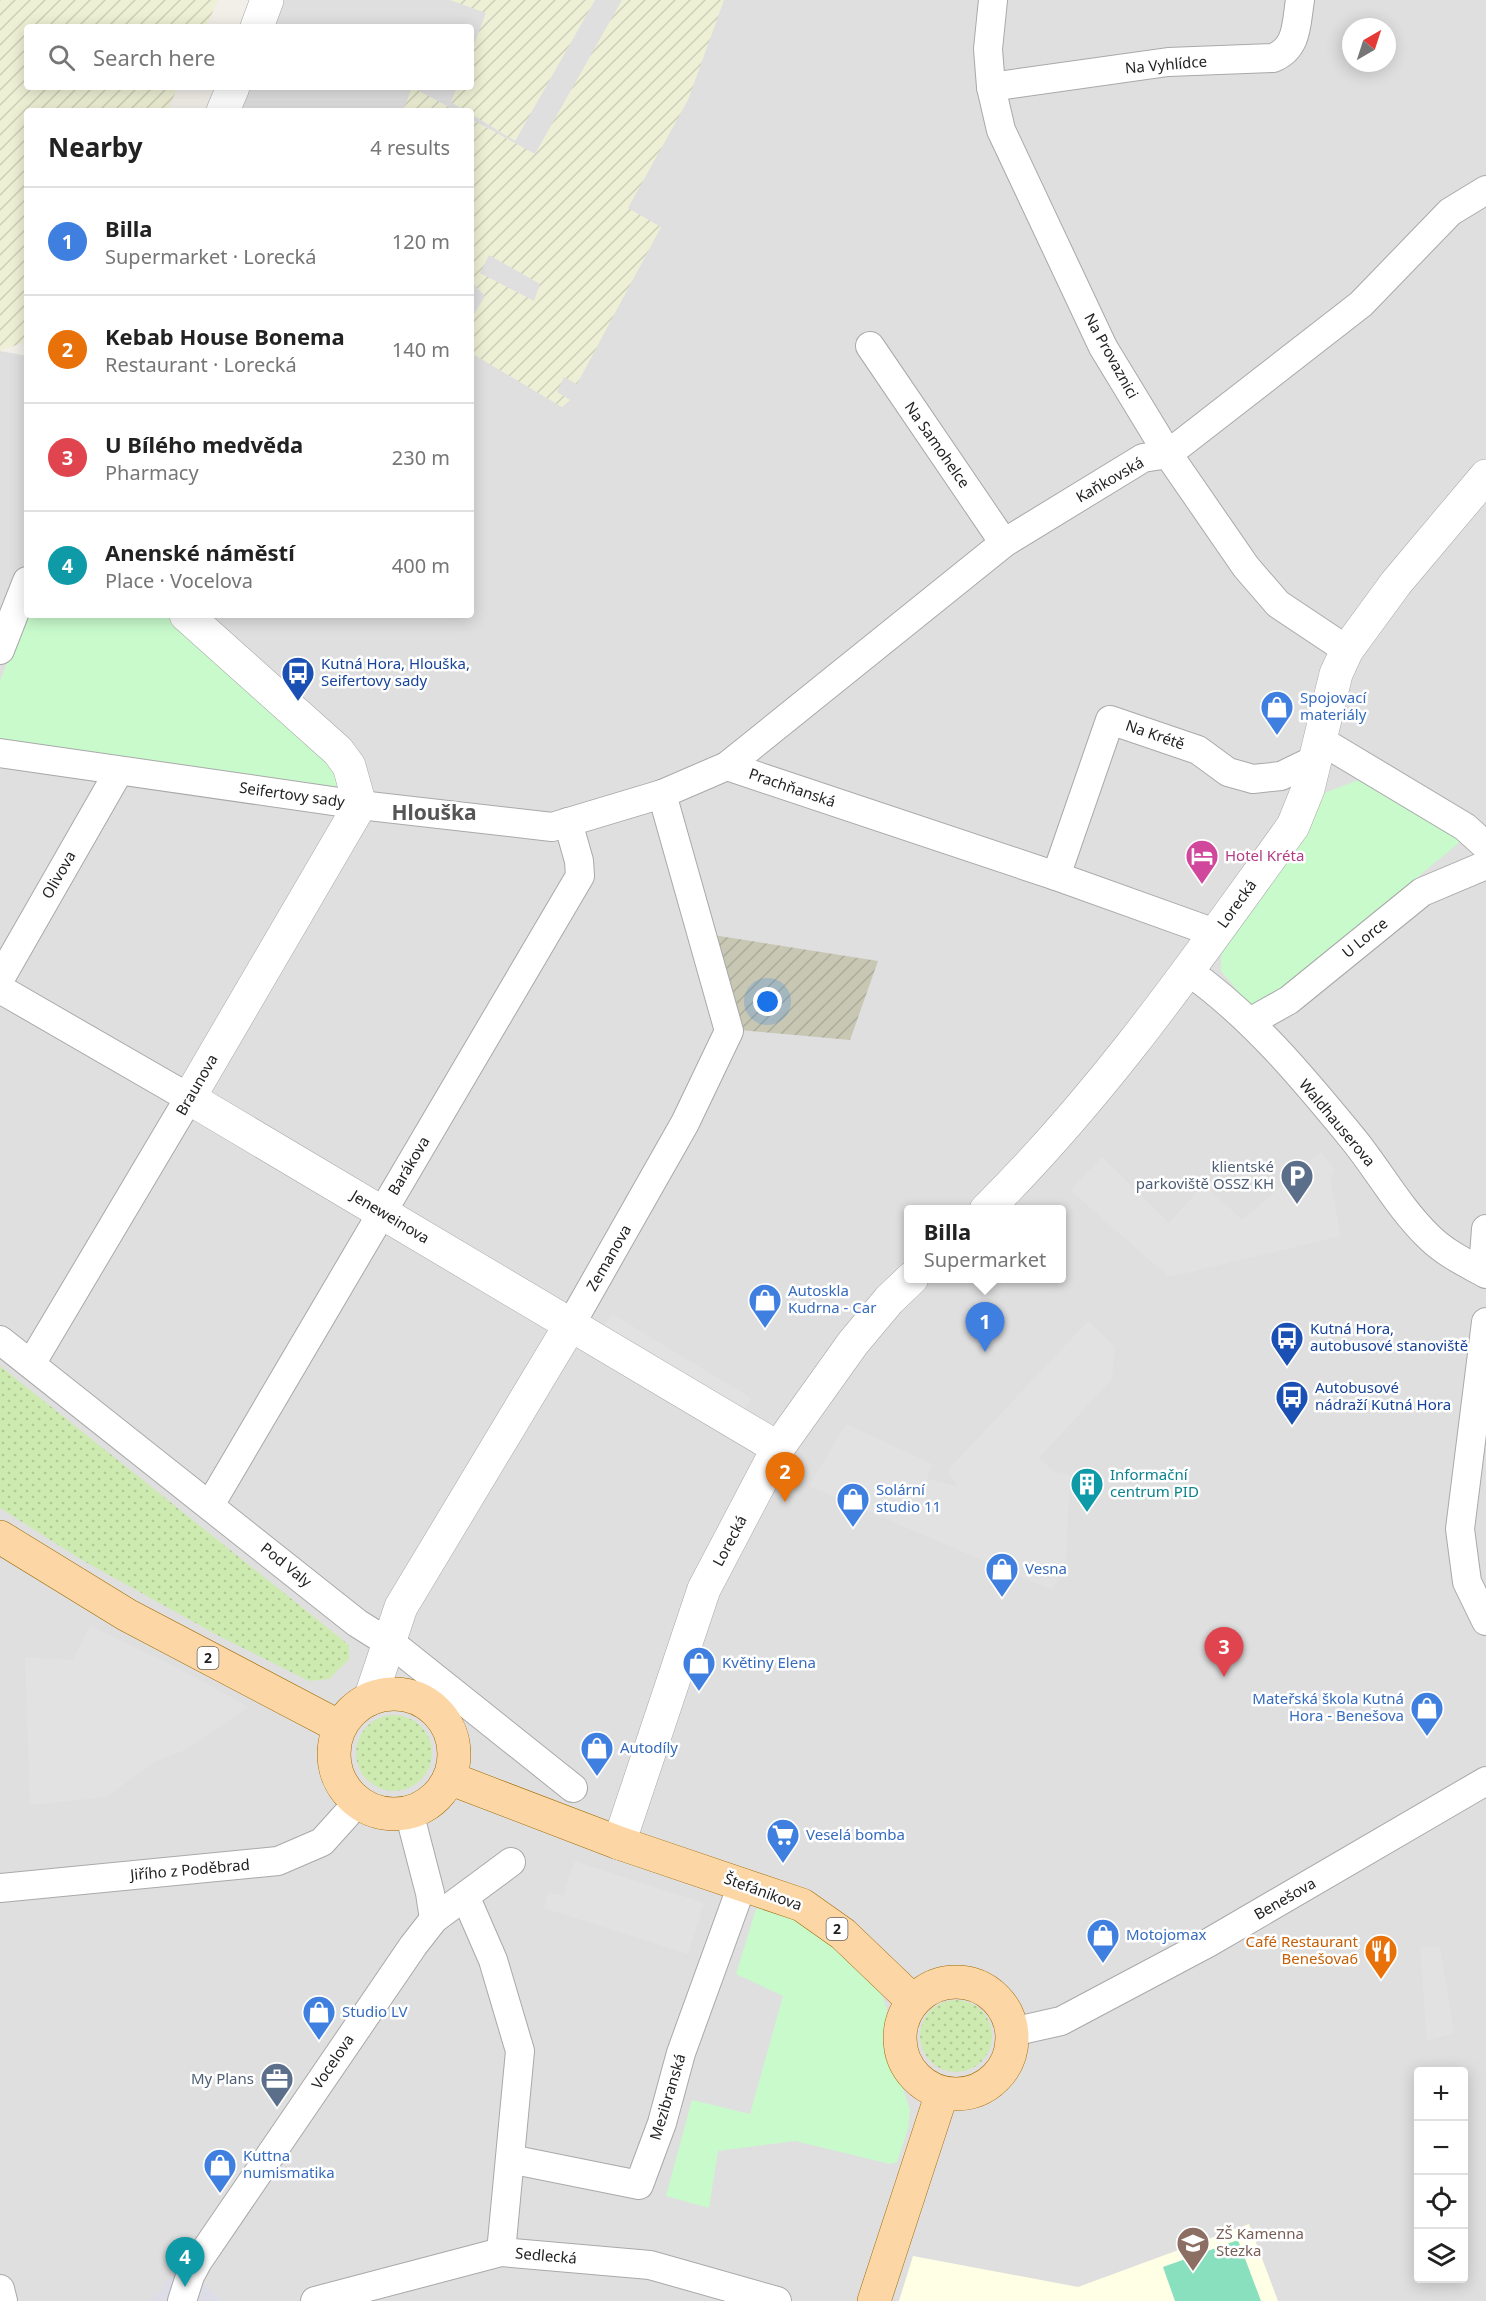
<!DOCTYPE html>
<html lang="en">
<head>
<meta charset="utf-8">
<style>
  :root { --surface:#fff; --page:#f6f6f6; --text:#222; --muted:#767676; --line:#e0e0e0; --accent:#d40000 }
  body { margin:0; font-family:"Noto Sans",sans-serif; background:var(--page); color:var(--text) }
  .controls { position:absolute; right:18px; bottom:18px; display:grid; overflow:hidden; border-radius:6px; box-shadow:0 3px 15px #0003 }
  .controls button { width:54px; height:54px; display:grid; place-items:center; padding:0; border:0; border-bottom:2px solid var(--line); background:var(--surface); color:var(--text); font:30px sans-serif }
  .compass { position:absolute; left:1342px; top:18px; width:54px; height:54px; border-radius:50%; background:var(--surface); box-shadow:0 3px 15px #0003; rotate:39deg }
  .you { position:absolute; left:768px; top:1002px; width:21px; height:21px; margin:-15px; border:4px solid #fff; border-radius:50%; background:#1a73e8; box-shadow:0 0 0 9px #1a73e833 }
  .badge { display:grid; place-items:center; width:39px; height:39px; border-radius:50%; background:var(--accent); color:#fff; font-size:20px; font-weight:700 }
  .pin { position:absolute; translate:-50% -50px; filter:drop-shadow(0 2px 3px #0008) }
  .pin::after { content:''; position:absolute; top:32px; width:21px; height:18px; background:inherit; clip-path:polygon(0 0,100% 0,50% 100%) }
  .popup { position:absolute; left:904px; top:1205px; width:162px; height:78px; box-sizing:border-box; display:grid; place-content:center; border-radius:6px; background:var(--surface); filter:drop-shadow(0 2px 4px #0005); font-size:20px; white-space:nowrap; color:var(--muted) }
  .popup b { font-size:22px; color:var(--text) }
  .popup::after { content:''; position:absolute; left:50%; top:100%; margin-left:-12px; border:12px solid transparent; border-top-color:var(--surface) }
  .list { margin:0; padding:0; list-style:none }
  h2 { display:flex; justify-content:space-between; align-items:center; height:78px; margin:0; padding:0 24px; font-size:26px }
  h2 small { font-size:20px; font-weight:400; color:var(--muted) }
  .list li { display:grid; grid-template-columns:39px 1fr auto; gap:18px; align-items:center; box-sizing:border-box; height:108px; padding:0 24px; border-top:2px solid var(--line) }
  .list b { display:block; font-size:22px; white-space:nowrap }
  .list p { margin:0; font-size:20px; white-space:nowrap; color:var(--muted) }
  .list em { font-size:20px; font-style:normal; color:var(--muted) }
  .icon { flex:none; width:33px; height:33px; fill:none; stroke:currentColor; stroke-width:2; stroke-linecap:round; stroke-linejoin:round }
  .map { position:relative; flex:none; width:1486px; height:2301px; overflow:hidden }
  .search { position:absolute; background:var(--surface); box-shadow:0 3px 15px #0003; left:24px; top:24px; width:450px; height:66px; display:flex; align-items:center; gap:15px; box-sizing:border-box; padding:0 21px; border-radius:6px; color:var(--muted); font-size:22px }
  .panel { position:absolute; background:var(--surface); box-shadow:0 3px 15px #0003; left:24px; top:108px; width:450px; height:510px; border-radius:6px }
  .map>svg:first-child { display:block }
  .residential { fill:#e0dfdf; fill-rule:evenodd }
  .education { fill:#ffffe5 }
  .construction { fill:url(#construction-furrows) }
  .farmland { fill:url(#farmland-furrows); fill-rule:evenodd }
  .grass { fill:url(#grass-dots) }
  .park { fill:#c8facc }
  .pitch { fill:#88e0be }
  .parking { fill:#e2e2e2 }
  .plaza { fill:#dddde8 }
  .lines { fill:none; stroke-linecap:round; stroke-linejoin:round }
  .minor-casing { stroke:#a9a9a9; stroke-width:30 }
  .tertiary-casing { stroke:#a9a9a9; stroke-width:34 }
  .primary-casing { stroke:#a06b00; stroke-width:34 }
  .minor { stroke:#fff; stroke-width:28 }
  .tertiary { stroke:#fff; stroke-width:33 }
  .primary { stroke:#fcd6a4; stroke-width:33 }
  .labels { text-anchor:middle; stroke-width:5; stroke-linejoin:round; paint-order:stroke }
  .shield { fill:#fff; stroke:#646464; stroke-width:1.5 }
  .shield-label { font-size:14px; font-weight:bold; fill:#222 }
  .street-label { font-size:15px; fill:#222; stroke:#fff }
  .transit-label { font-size:15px; fill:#164399; stroke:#fff; text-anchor:start }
  .shop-label { font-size:15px; fill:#366cbe; stroke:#fff; text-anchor:start }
  .hotel-label { font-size:15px; fill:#b23c85; stroke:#fff; text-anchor:start }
  .service-label { font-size:15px; fill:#4e5e75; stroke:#fff; text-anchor:end }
  .culture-label { font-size:15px; fill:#0d838f; stroke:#fff; text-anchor:start }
  .food-label { font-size:15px; fill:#c56008; stroke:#fff; text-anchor:end }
  .education-label { font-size:15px; fill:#785e54; stroke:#fff; text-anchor:start }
  .district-label { font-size:21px; font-weight:bold; fill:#555; stroke:#fff }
</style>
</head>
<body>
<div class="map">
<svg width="1486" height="2301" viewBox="0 0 1486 2301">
  <defs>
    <pattern id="construction-furrows" width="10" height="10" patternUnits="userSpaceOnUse" patternTransform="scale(1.5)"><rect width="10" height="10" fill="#c7c7b4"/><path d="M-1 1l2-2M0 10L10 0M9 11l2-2" fill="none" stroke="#abab9a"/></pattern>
    <pattern id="farmland-furrows" width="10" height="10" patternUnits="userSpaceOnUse" patternTransform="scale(1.5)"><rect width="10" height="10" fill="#eef0d5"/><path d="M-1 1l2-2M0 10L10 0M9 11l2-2" fill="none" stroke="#ccceb7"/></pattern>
    <pattern id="grass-dots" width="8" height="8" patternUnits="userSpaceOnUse" patternTransform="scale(1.5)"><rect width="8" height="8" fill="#cdebb0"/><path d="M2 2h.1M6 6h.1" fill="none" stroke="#b0c997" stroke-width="1.8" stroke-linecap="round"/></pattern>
  </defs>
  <rect width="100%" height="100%" fill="#f2efe9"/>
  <path class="residential" d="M271,0H1486V2301H0V351L27,356V615H471V111H223L233,87H471V27H259ZM1351,27H1387V63H1351ZM908,1210H1062V1278H908ZM1418,2072H1464V2278H1418Z"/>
  <path class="education" d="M1249,2224L1278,2301H899L913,2256L1078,2287Z"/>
  <path class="construction" d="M713,935L878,961L850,1040L740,1030Z"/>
  <g class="farmland">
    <path d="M0,0H218L206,27H27V87H178L167,111H27V341L0,351Z"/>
    <path d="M450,0H595L515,141L471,114V111H465L451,102L457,87H471V52L486,13Z"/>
    <path d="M622,0H724L688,100L628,208L661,227L577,384L564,377L557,392L570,400L562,407L471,353V319L485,296L471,281V119L535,154ZM489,255L540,284L534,301L480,273Z"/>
    <path d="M412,87L456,111H403Z"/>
  </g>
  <g class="grass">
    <path d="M0,1366L349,1645V1659L329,1679L309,1681L219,1636L82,1560L0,1508Z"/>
    <circle cx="394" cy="1753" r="38"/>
    <circle cx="956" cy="2036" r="36"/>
  </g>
  <g class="park">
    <path d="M27,609V615H168L328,756L336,768L338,787L0,740V681Z"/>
    <path d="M1358,780L1461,841L1258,1010L1252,1008L1221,971V955L1303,829L1322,794Z"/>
    <path d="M756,1909L787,1911L820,1929L877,1987L883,1998L887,2010L884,2042L888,2059L899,2077L910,2110L908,2129L897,2162L890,2164L795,2141L718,2151L709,2208L666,2196L692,2100L750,2114L783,1996L736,1974Z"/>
  </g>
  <path class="pitch" d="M1238,2240L1261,2301H1175L1163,2267Z"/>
  <g class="parking">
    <path d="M1321,1152L1335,1170L1330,1180L1341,1236L1169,1277L1070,1190L1102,1157L1169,1223L1204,1184L1242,1220Z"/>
    <path d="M612,1314L751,1398L743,1412L603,1327Z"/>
    <path d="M1088,1321L1115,1347L1112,1379L1039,1458L1053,1471L1070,1475L1066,1559L1052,1590L809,1486L846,1424L932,1464L927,1479L957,1486L948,1470Z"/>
    <path d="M90,1626L176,1667L249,1707L185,1750L154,1762L107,1797L30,1805L25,1657L73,1660Z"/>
    <path d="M574,1861L704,1903L688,1954L544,1908L548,1892L563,1896Z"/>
    <path d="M1440,1946L1454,2033L1427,2041L1420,1947Z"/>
  </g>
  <path class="plaza" d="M175,2269L202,2282L222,2301H148L161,2291Z"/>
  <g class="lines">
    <defs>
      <g id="minor">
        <path d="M993,0L988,49L991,87L1001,130L1103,347L1168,454L1246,567L1278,604L1347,650"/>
        <path d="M991,87L1168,62L1273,58C1298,48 1296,24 1300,0"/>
        <path d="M870,346L1004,543"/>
        <path d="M0,650L27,581"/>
        <path d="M1320,740L1465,827L1486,846"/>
        <path d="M0,753L360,805L552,827L662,794L727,766L1004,543L1143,458L1168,454L1361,304L1450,212L1486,190"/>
        <path d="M727,766L1056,876L1215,933"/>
        <path d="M1056,876L1110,720L1198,750L1228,772L1253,779L1281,776L1316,759"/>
        <path d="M1188,971C1252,1016 1304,1079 1354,1140C1379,1171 1399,1208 1429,1237C1445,1253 1466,1263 1486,1274"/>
        <path d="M0,979L119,771"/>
        <path d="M0,989L189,1098L31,1364"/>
        <path d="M1250,1022L1289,1000L1422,892L1486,865"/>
        <path d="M1486,1229L1484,1256L1486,1266"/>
        <path d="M1486,1322L1460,1529L1467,1582L1486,1621"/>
        <path d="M571,1324L685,1123L729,1031L662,794"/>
        <path d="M0,1340L357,1623L400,1650L573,1788"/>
        <path d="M210,1505L580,876L579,861L568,822"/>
        <path d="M409,1812L430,1893L434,1919"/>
        <path d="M0,1888L278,1861L322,1842L358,1802"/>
        <path d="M466,1898L493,1960L520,2051L501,2252"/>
        <path d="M1012,2032L1061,2021L1208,1943L1486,1781"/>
        <path d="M510,2159L639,2185L662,2123L681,2053L742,1885"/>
        <path d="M0,2289L3,2301"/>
        <path d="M182,2301L190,2276L198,2261L413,1946L434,1919L511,1862"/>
        <path d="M315,2301L501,2252L650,2265L777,2301"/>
      </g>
      <g id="tertiary">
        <path d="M257,27L267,0"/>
        <path d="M223,111L233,87"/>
        <path d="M186,615L338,751L349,766L360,805L189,1098L778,1448"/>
        <path d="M986,1210C1105,1092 1196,960 1293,826L1308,789L1336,674L1347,650L1396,583L1486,476"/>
        <path d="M370,1699L401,1607L571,1324"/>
        <path d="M619,1843L704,1589L778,1448L853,1343L889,1300L912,1278"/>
      </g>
      <g id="primary">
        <path d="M0,1537L127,1615L340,1727"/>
        <circle cx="394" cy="1754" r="60"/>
        <path d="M449,1778L619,1843L802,1905L843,1934L913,2001"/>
        <circle cx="956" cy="2038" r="56"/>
        <path d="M874,2301L942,2093"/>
      </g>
    </defs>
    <use href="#minor" class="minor-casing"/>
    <use href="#tertiary" class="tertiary-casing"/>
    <use href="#primary" class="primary-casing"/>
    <use href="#minor" class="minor"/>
    <use href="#tertiary" class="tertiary"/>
    <use href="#primary" class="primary"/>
  </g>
  <defs>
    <symbol id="bus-pin" viewBox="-11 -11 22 30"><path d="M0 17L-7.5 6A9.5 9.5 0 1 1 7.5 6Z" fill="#1a4fb4" stroke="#fff"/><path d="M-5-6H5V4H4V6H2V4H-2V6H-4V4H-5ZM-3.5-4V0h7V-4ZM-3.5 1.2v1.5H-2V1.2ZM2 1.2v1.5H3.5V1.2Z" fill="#fff"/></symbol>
    <symbol id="shop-pin" viewBox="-11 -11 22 30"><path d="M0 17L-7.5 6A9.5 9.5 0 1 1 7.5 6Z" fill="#3f7fe0" stroke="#fff"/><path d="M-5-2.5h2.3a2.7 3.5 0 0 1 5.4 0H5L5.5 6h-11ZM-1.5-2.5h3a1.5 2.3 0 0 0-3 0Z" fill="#fff"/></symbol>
    <symbol id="hotel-pin" viewBox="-11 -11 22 30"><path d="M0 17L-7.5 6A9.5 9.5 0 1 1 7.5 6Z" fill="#d1479c" stroke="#fff"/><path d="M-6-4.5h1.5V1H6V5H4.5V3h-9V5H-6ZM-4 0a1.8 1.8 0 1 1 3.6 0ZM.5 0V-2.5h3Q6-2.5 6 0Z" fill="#fff"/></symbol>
    <symbol id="parking-pin" viewBox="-11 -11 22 30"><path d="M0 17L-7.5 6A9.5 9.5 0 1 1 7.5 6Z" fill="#5c6f8a" stroke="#fff"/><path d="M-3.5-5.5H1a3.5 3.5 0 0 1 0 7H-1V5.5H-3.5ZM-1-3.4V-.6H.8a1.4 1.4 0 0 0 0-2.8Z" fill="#fff"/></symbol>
    <symbol id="building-pin" viewBox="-11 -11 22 30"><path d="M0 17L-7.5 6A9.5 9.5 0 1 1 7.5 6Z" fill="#0f9aa8" stroke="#fff"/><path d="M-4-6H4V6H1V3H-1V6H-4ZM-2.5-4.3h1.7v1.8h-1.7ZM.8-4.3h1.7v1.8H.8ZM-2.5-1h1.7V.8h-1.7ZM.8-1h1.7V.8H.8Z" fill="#fff"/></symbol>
    <symbol id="supermarket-pin" viewBox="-11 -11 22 30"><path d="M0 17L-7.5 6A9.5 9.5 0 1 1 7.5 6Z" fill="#3f7fe0" stroke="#fff"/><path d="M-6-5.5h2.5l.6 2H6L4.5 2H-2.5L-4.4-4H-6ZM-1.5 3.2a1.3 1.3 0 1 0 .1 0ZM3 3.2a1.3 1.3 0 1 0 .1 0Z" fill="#fff"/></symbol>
    <symbol id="restaurant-pin" viewBox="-11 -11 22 30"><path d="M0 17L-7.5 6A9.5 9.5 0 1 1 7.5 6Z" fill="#e8710a" stroke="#fff"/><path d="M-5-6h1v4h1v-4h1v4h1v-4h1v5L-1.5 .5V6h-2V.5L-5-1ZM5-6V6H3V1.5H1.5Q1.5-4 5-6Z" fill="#fff"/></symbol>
    <symbol id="office-pin" viewBox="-11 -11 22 30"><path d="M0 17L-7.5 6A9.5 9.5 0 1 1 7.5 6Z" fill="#5c6f8a" stroke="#fff"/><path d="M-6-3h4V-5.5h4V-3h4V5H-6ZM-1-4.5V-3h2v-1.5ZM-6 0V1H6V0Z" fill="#fff"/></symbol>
    <symbol id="school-pin" viewBox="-11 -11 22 30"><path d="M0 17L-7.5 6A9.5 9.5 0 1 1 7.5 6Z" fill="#8d6e63" stroke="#fff"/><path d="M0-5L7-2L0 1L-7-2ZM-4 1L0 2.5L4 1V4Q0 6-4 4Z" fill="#fff"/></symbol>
  </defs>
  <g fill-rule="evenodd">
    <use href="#bus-pin" x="279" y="654" width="38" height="52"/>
    <use href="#shop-pin" x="1258" y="688" width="38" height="52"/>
    <use href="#hotel-pin" x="1183" y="837" width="38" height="52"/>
    <use href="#parking-pin" x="1278" y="1157" width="38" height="52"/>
    <use href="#shop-pin" x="746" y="1281" width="38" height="52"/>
    <use href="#bus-pin" x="1268" y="1319" width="38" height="52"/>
    <use href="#bus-pin" x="1273" y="1378" width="38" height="52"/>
    <use href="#building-pin" x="1068" y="1465" width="38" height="52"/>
    <use href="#shop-pin" x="834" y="1480" width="38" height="52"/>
    <use href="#shop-pin" x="983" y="1550" width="38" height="52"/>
    <use href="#shop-pin" x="680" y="1644" width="38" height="52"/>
    <use href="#shop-pin" x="1408" y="1689" width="38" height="52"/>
    <use href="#shop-pin" x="578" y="1729" width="38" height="52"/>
    <use href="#supermarket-pin" x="764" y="1816" width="38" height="52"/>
    <use href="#shop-pin" x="1084" y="1916" width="38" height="52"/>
    <use href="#restaurant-pin" x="1362" y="1932" width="38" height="52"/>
    <use href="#shop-pin" x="300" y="1993" width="38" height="52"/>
    <use href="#office-pin" x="258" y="2060" width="38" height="52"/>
    <use href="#shop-pin" x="201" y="2146" width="38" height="52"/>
    <use href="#school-pin" x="1174" y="2224" width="38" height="52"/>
  </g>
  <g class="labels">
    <g class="shield">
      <rect x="197.5" y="1647" width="21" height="22" rx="4.5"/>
      <rect x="826.5" y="1918" width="21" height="22" rx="4.5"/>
    </g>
    <g class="shield-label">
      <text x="208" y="1663">2</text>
      <text x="837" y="1934">2</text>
    </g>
    <g class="street-label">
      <text transform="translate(1166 65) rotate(-5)" y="5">Na Vyhlídce</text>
      <text transform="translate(1111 356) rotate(61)" y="5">Na Provaznici</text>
      <text transform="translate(937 445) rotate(55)" y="5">Na Samohelce</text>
      <text transform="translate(1110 480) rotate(-30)" y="5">Kaňkovská</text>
      <text transform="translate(1155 735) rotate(19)" y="5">Na Krétě</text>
      <text transform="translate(792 788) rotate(19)" y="5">Prachňanská</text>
      <text transform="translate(292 795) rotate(8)" y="5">Seifertovy sady</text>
      <text transform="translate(59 875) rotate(-60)" y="5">Olivova</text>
      <text transform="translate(1237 904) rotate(-54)" y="5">Lorecká</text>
      <text transform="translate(1365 938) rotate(-39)" y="5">U Lorce</text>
      <text transform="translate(197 1085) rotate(-60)" y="5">Braunova</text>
      <text transform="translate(1337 1123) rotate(50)" y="5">Waldhauserova</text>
      <text transform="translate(409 1166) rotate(-59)" y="5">Barákova</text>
      <text transform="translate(390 1217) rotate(31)" y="5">Jeneweinova</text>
      <text transform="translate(609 1258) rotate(-60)" y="5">Zemanova</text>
      <text transform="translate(730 1541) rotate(-62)" y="5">Lorecká</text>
      <text transform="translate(286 1565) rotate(39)" y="5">Pod Valy</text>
      <text transform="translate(190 1870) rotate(-5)" y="5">Jiřího z Poděbrad</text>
      <text transform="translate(763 1892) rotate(20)" y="5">Štefánikova</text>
      <text transform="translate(1285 1899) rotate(-30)" y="5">Benešova</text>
      <text transform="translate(333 2062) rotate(-56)" y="5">Vocelova</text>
      <text transform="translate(668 2097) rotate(-73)" y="5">Mezibranská</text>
      <text transform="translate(546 2256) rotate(5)" y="5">Sedlecká</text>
    </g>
    <g class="transit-label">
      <text x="321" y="669">Kutná Hora, Hlouška,<tspan x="321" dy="17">Seifertovy sady</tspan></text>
      <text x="1310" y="1334">Kutná Hora,<tspan x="1310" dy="17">autobusové stanoviště</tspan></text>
      <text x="1315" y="1393">Autobusové<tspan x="1315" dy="17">nádraží Kutná Hora</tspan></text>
    </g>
    <g class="shop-label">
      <text x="1300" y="703">Spojovací<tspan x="1300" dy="17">materiály</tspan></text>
      <text x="788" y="1296">Autoskla<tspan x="788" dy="17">Kudrna - Car</tspan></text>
      <text x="876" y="1495">Solární<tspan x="876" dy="17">studio 11</tspan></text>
      <text x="1025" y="1574">Vesna</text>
      <text x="722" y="1668">Květiny Elena</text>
      <text x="1404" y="1704" text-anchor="end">Mateřská škola Kutná<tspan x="1404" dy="17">Hora - Benešova</tspan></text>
      <text x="620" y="1753">Autodíly</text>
      <text x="806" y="1840">Veselá bomba</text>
      <text x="1126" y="1940">Motojomax</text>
      <text x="342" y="2017">Studio LV</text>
      <text x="243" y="2161">Kuttna<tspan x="243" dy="17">numismatika</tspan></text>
    </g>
    <g class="hotel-label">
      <text x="1225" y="861">Hotel Kréta</text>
    </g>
    <g class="service-label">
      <text x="1274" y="1172">klientské<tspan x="1274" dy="17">parkoviště OSSZ KH</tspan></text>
      <text x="254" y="2084">My Plans</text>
    </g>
    <g class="culture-label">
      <text x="1110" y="1480">Informační<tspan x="1110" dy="17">centrum PID</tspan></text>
    </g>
    <g class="food-label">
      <text x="1358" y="1947">Café Restaurant<tspan x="1358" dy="17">Benešova6</tspan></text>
    </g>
    <g class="education-label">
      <text x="1216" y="2239">ZŠ Kamenna<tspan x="1216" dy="17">Stezka</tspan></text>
    </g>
    <g class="district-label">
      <text x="434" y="820">Hlouška</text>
    </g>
  </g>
</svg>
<div class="controls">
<button>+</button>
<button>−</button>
<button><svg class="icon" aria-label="locate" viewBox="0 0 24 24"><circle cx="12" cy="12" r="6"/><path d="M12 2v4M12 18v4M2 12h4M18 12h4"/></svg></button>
<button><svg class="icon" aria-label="layers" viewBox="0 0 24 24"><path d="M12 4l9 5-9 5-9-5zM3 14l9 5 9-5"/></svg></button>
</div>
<svg class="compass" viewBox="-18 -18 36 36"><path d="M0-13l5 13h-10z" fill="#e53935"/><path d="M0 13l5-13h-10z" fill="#767676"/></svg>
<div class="you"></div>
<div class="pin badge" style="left:985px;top:1352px;background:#3f7fe0">1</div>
<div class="popup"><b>Billa</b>Supermarket</div>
<div class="pin badge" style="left:785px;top:1502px;background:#e8710a">2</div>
<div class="pin badge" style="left:1224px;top:1677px;background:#e0444e">3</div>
<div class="pin badge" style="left:185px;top:2287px;background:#0f9aa8">4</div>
<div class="search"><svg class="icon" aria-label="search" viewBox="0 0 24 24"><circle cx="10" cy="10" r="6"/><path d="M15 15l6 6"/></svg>Search here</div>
<section class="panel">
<h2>Nearby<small>4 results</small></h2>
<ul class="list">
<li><span class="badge" style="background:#3f7fe0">1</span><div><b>Billa</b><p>Supermarket · Lorecká</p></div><em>120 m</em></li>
<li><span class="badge" style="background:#e8710a">2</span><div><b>Kebab House Bonema</b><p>Restaurant · Lorecká</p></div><em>140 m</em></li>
<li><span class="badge" style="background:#e0444e">3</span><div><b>U Bílého medvěda</b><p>Pharmacy</p></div><em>230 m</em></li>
<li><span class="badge" style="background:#0f9aa8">4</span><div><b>Anenské náměstí</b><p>Place · Vocelova</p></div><em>400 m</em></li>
</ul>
</section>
</div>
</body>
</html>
